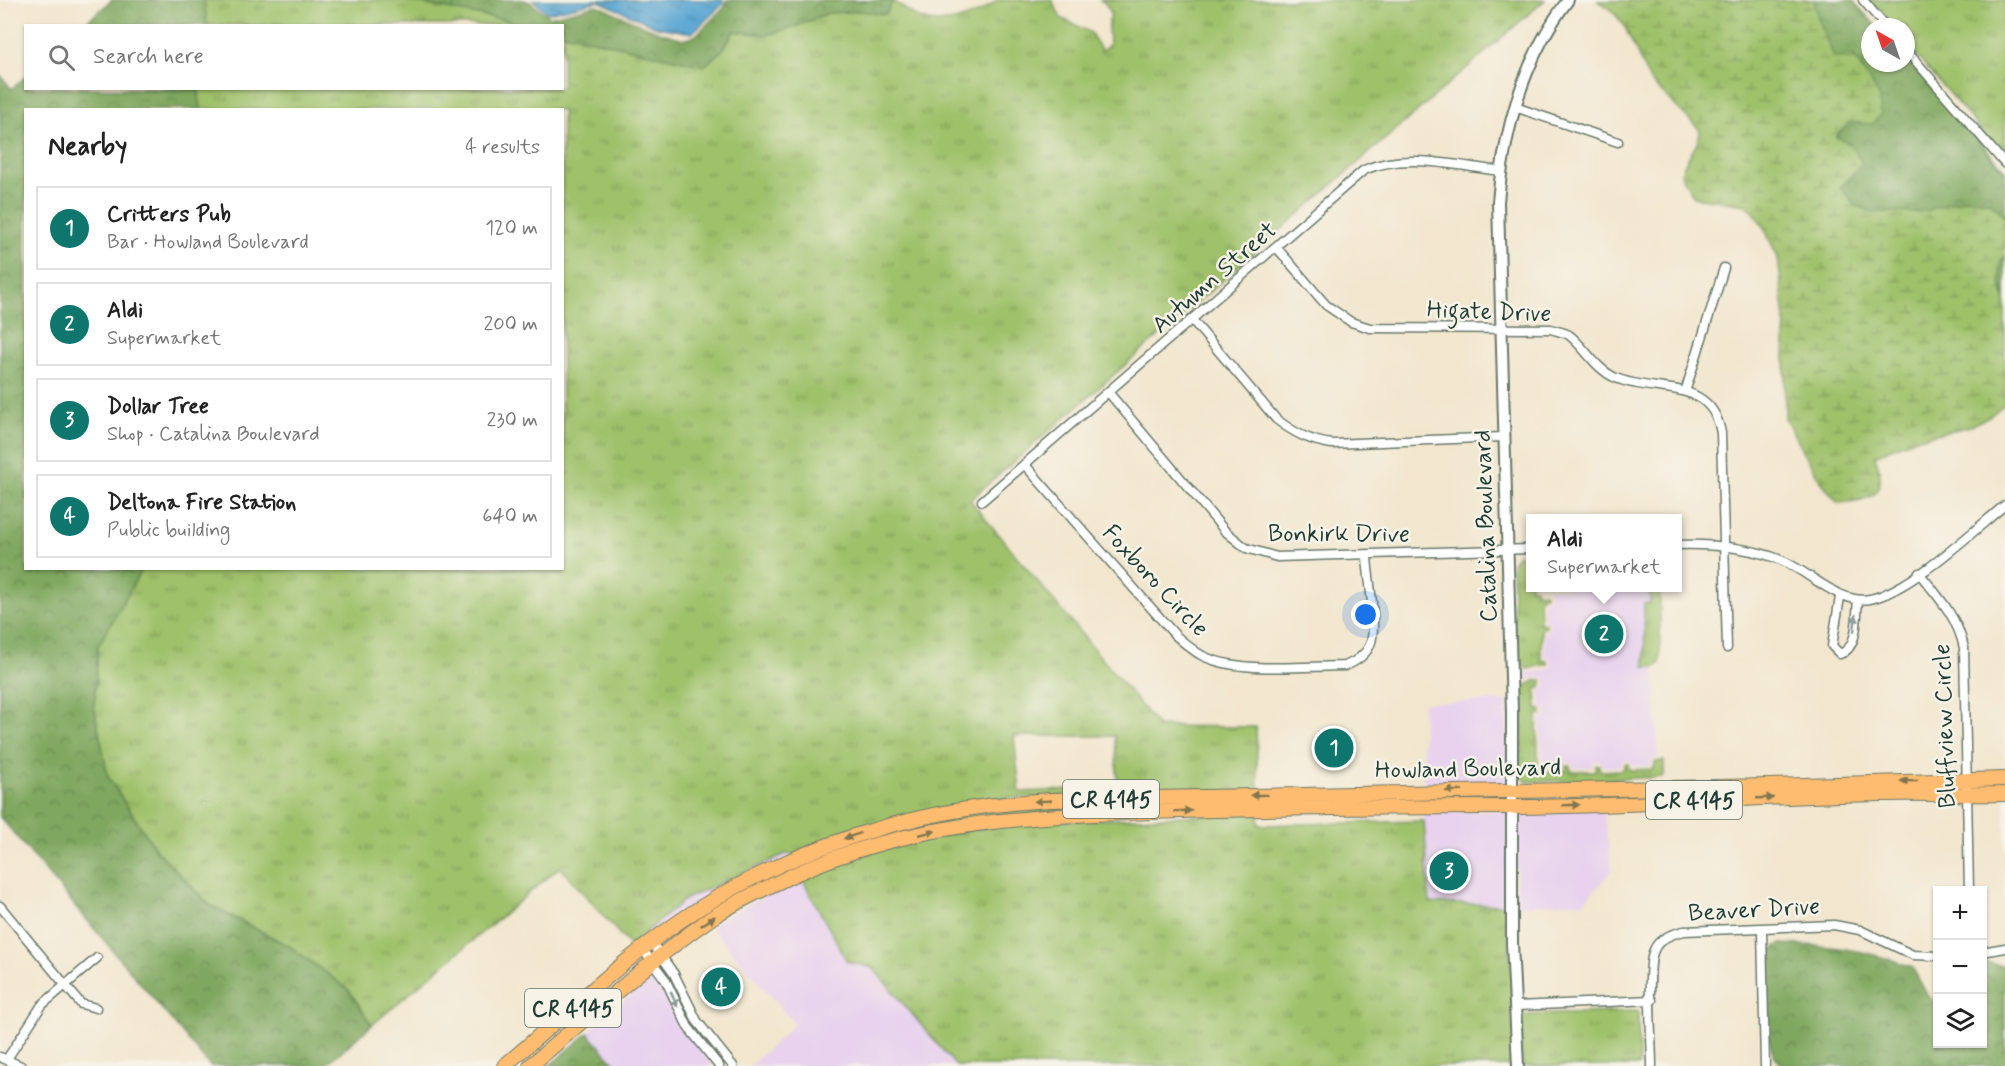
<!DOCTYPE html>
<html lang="en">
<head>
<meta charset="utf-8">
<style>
  :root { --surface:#fff; --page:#f6f6f6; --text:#222; --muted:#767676; --line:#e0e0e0; --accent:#0f766e }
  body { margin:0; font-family:Mynerve,sans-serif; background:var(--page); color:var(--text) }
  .controls { position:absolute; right:18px; bottom:18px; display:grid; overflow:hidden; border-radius:0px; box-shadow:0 2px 4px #0004 }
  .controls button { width:54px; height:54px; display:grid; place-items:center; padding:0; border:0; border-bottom:2px solid var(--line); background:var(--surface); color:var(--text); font:30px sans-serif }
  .compass { position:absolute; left:1861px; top:18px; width:54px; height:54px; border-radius:50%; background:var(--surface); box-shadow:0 2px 4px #0004; rotate:320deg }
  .you { position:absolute; left:1366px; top:615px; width:21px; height:21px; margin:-15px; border:4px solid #fff; border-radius:50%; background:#1a73e8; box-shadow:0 0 0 9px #1a73e833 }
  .badge { display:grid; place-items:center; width:39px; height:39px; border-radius:50%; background:var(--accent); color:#fff; font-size:20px; font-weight:700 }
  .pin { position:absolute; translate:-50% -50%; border:3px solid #fff; box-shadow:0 2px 6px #0006 }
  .popup { position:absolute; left:1526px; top:514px; width:156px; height:78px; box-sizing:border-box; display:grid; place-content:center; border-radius:0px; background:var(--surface); filter:drop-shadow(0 2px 4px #0005); font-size:20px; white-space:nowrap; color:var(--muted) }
  .popup b { font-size:22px; color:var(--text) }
  .popup::after { content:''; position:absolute; left:50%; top:100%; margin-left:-12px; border:12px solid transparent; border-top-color:var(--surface) }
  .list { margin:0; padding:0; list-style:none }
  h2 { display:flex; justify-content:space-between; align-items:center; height:78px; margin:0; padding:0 24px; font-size:26px }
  h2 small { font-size:20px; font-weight:400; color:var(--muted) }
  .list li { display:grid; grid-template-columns:39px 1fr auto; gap:18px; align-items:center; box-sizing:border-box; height:84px; margin:0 12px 12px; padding:0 12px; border:2px solid var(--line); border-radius:0px }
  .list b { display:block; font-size:22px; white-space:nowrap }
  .list p { margin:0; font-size:20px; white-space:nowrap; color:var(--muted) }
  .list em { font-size:20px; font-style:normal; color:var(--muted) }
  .icon { flex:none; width:33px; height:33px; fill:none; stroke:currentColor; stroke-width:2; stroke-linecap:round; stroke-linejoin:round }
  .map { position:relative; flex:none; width:2005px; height:1066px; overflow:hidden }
  .search { position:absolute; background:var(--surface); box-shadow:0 2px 4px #0004; left:24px; top:24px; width:540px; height:66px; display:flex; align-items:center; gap:15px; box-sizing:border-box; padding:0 21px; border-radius:0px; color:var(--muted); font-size:22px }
  .panel { position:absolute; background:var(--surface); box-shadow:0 2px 4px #0004; left:24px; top:108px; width:540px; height:462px; border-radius:0px }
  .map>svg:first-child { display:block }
  .built { fill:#e8d2ee }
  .grass { fill:url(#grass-tufts); stroke:#5f7f4f; stroke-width:1.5; fill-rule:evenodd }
  .forest { fill:url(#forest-crowns); stroke:#4f7249; stroke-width:1.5 }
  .wetland { fill:url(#wetland-marsh); stroke:#5f7f4f; stroke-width:1.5 }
  .water { fill:url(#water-ripples); stroke:#3c7284; stroke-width:1.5 }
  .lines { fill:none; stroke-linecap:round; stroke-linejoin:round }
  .minor-casing { stroke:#69786a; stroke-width:11 }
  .tertiary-casing { stroke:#69786a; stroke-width:14 }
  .primary-casing { stroke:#69786a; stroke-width:16 }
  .minor { stroke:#fff; stroke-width:8 }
  .tertiary { stroke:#fff; stroke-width:10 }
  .primary { stroke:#fdbc6f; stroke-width:14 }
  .oneway { fill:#8f9e9a }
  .oneway2 { fill:#83764f }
  .labels { text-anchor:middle; stroke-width:5; stroke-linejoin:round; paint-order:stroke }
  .shield { fill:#f7f3e8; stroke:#60746a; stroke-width:1.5 }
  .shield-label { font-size:22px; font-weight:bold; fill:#1f3d34 }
  .street-label { font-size:24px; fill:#1f3d34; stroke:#f7f3e8 }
</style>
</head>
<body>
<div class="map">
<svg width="2005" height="1066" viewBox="0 0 2005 1066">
  <defs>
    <pattern id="grass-tufts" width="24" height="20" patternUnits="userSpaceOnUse" patternTransform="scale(1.5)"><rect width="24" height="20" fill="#9fc16a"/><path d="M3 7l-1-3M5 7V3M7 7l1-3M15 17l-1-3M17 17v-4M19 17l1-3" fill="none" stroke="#819e58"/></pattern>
    <pattern id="forest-crowns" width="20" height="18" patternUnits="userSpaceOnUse" patternTransform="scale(1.5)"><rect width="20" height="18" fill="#7fa75e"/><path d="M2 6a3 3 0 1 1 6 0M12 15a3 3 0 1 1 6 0" fill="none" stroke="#67894e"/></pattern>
    <pattern id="wetland-marsh" width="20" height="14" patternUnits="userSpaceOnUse" patternTransform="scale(1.5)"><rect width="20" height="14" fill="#9fc16a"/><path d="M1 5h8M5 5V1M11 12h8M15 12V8" fill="none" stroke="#819e58"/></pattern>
    <pattern id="water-ripples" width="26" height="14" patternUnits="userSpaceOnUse" patternTransform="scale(1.5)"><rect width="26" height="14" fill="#5aa6d3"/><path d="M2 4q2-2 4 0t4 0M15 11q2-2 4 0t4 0" fill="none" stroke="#4a88ac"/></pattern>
  </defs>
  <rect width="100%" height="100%" fill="#f7f3e8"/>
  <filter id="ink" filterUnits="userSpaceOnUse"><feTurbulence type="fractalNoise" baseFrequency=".0167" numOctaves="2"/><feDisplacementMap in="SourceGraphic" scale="12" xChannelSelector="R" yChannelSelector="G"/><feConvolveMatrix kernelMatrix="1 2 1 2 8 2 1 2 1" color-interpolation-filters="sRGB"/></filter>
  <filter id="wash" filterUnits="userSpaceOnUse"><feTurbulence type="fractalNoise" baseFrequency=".008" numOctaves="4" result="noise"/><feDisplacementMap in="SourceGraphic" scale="24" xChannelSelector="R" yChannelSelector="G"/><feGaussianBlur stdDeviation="1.35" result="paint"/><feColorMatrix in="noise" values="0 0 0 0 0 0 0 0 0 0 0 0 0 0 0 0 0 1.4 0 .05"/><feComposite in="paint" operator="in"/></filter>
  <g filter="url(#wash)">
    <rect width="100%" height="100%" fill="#f2e6ce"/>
    <g class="built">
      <path d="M1539,588H1651L1658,758L1652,760L1651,766H1632L1630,761L1624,760L1620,766L1603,767L1599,761L1593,762L1592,767L1574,768L1572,763L1566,762L1563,768H1548L1542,762L1540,718L1545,717L1546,711L1541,706L1540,691L1546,686V680L1542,677L1530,678L1518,686L1516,750L1514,664L1527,673L1548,670L1551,666L1550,658L1544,657V631L1549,630L1550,624L1544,620L1543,600L1548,598L1549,592L1546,588Z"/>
      <path d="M1507,701L1508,786L1423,788V703Z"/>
      <path d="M1603,808L1612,871L1583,902L1517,905L1516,811Z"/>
      <path d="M1508,811V905L1430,903L1423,812Z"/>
      <path d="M788,853L790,856L634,951L630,946L685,899Z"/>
      <path d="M801,877L847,961L873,968L956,1066H750L795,1024L709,925Z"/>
      <path d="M655,972L678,1017L713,1066H617L588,1033Z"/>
    </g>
    <g class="grass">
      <path d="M204,0H403L530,25H207Z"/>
      <path d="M997,0H1052L1061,18L1090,32L1102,51L1109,45L1108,27L1111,12L1104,2L1099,0H1545L970,500L1158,726L1256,727L1258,791L1003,798L790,856L788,853L685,899L630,946L560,867L372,1025L348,989L289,946L210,905L156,850L108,777L94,707L98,646L142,569L562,568V110L201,109L198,89L562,88L563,33L704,66L724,48L734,31L767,35L797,26L828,13L861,11L886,14L893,1C902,7 912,15 922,19C947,28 978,16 997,0ZM1014,736H1115L1118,788L1020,792Z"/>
      <path d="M1868,0H2005V158L1906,44V27H1891Z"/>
      <path d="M1906,56L2005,170V172L1906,60Z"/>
      <path d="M1530,553V588H1535L1536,592H1545V595L1539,598L1540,623L1546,624V627H1541V660L1547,661L1548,664L1527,669L1515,659L1512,563L1517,555Z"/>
      <path d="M1660,588V663L1656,667H1645L1644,604L1650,603V589Z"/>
      <path d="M1536,680H1542L1541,688H1536L1537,710H1542V714L1537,715L1538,765H1542L1545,772L1566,771V766H1570L1571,771H1595L1596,765H1599L1600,771L1623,770L1625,764H1628L1629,770L1654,769L1655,762L1664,761V777L1527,782C1517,775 1517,764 1518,753L1522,752V688Z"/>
      <path d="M1258,799V804L1049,811L797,869L794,864L885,830L1005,807Z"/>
      <path d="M1258,813L1259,825L1424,821L1430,903L1508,905L1514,1066H956L873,968L847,961L801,877L891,846L1008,823Z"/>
      <path d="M1521,1010L1523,1015L1638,1011L1639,1066H1522Z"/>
    </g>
    <g class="forest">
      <path d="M112,0H204L207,25H83Z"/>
      <path d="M403,0H522L530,2L550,17L597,5L656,31L683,39L695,36L726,6V0L893,1L886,14L861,11L828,13L797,26L767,35L734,31L724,48L704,66L563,33L562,26L530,25Z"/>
      <path d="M1814,0H1852L1877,27H1870V63H1906V60L2005,172V217L1990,202L1967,198L1917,213L1872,212L1856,205L1840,188L1853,175L1836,138L1849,122L1863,124L1878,94L1866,78L1860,62L1834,58L1818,18Z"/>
      <path d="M0,75L12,89L25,77L26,88L198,89L201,109L26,110V568L142,569L98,646L94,707L108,777L156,850L209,905L289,946L348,989L372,1025L324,1066H210L0,817Z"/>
      <path d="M2005,256V301L2000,280L2001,261Z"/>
      <path d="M1780,944C1830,946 1864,948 1912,967L1928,996L1937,1005L1938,1044H1982L1983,962L2005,966V1066H1784C1758,1052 1770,980 1768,952Z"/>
      <path d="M588,1033L617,1066H549Z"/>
    </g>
    <path class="wetland" d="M1814,0L1818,18L1834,58L1854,57L1878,94L1881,114L1873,124L1849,122L1836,137L1851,144L1862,164L1840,188L1856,205L1872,212L1917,213L1967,198L1990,202L2005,217V256L2001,261L2000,280L2005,301V403C1974,434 1943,429 1906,442C1895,445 1885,451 1875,456C1889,494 1875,500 1838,503L1818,477L1785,418V320L1778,258L1763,225L1747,205L1694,197L1681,175C1684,157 1700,148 1700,130L1650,81L1624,25L1610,8L1597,1Z"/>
    <path class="water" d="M533,0H723V4L692,33L657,27L599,1L548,13Z"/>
  </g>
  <g filter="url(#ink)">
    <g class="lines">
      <defs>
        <g id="minor">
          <path d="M1863,0L1886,27"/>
          <path d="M1906,50L2005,164"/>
          <path d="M1515,107L1618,142"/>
          <path d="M1277,248L1326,305L1351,322L1370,328L1551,329C1556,331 1564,332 1569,335C1584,346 1596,370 1616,378C1656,395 1711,376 1721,433L1727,648"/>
          <path d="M1193,321L1276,419C1294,433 1310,441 1332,444L1503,437"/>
          <path d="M1686,389L1724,268"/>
          <path d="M1109,393L1225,531L1246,548L1277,557L1530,549"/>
          <path d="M1025,465L1175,635C1183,642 1192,650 1201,655C1237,674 1304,666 1345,666C1355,662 1365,656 1370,645C1378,625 1368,579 1367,556"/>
          <path d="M982,501L1364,170C1406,152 1456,166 1501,171"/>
          <path d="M1678,545C1713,544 1748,547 1781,560C1810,572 1840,605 1870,599C1910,591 1972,532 2005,505"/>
          <path d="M1919,573C1938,596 1958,618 1964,648L1969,890"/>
          <path d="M1840,597L1832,646L1840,654C1859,648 1856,617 1858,600"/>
          <path d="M0,906L81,1004L96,1008"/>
          <path d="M1762,929L1765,1066"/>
          <path d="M652,943L674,974L697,1021L733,1066"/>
          <path d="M643,950L665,979L688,1027L719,1066"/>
          <path d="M1982,952L2005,948"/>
          <path d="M1517,1006L1652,1000"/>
          <path d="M0,1057L21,1066"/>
          <path d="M7,1059L42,1005L97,958"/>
          <path d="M1652,1066C1652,1043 1646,966 1654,950C1659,938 1672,934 1684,931L1834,925L1860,930L1913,955L1938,956"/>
        </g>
        <path id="tertiary" d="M1518,1066L1512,943V713L1498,202C1504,129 1523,59 1568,0"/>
        <g id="primary">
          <path d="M504,1066C567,1013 629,953 698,909C805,842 925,807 1050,800L1770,786L2005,779"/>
          <path d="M530,1066C587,1018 643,966 704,923C731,904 764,889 793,875C917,818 1048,815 1181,811C1290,808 1399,807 1508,807C1632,807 1756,796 1881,794C1922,793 1964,795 2005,794"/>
        </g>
      </defs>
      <use href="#minor" class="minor-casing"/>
      <use href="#tertiary" class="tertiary-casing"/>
      <use href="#primary" class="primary-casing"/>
      <use href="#minor" class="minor"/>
      <use href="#tertiary" class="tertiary"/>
      <use href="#primary" class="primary"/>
    </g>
    <defs><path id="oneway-solid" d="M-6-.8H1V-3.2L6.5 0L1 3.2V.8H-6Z" transform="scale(1.5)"/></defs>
    <g class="oneway">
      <use href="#oneway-solid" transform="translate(1855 623) rotate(-83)"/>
      <use href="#oneway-solid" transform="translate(674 999) rotate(66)"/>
    </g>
    <g class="oneway2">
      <use href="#oneway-solid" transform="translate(1909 781) rotate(-180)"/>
      <use href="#oneway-solid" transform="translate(1454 791) rotate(179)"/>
      <use href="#oneway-solid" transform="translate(1259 795) rotate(179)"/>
      <use href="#oneway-solid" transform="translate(1765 798) rotate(-2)"/>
      <use href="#oneway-solid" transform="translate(1043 801) rotate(177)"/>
      <use href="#oneway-solid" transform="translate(1571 805) rotate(-2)"/>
      <use href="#oneway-solid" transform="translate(1183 811) rotate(-2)"/>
      <use href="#oneway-solid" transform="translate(927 833) rotate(-13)"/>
      <use href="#oneway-solid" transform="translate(852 836) rotate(162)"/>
      <use href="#oneway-solid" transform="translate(708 921) rotate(-34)"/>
    </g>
  </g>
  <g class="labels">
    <g class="shield">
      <rect x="1063" y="780" width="96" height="38" rx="4.5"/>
      <rect x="1646" y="781" width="96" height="38" rx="4.5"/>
      <rect x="525" y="989" width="96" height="38" rx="4.5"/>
    </g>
    <g class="shield-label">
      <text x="1111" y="807">CR 4145</text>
      <text x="1694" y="808">CR 4145</text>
      <text x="573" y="1016">CR 4145</text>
    </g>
    <g class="street-label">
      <text transform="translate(1214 277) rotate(-41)" y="8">Autumn Street</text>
      <text transform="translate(1489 311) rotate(2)" y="8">Higate Drive</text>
      <text transform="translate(1485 526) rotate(-92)" y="8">Catalina Boulevard</text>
      <text x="1339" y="541">Bonkirk Drive</text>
      <text transform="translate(1156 580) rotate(47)" y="8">Foxboro Circle</text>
      <text transform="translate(1944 726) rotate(-92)" y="8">Bluffview Circle</text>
      <text transform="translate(1468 768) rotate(-1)" y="8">Howland Boulevard</text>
      <text transform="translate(1754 909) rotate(-3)" y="8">Beaver Drive</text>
    </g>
  </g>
</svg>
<div class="controls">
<button>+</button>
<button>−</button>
<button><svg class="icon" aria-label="layers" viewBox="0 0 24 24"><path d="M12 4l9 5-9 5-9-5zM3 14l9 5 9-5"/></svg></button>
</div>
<svg class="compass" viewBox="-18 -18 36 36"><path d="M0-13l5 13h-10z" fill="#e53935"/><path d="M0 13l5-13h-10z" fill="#767676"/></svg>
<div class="you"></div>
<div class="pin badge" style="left:1334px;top:748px">1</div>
<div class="pin badge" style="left:1604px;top:634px">2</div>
<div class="popup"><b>Aldi</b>Supermarket</div>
<div class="pin badge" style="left:1449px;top:871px">3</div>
<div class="pin badge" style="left:721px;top:987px">4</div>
<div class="search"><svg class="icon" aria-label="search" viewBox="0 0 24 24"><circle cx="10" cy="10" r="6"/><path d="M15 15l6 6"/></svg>Search here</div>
<section class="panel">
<h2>Nearby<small>4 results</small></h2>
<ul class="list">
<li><span class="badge">1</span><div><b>Critters Pub</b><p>Bar · Howland Boulevard</p></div><em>120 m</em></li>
<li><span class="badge">2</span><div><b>Aldi</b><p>Supermarket</p></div><em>200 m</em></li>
<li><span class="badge">3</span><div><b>Dollar Tree</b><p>Shop · Catalina Boulevard</p></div><em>230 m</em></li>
<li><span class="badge">4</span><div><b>Deltona Fire Station</b><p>Public building</p></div><em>640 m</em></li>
</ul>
</section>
</div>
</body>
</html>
